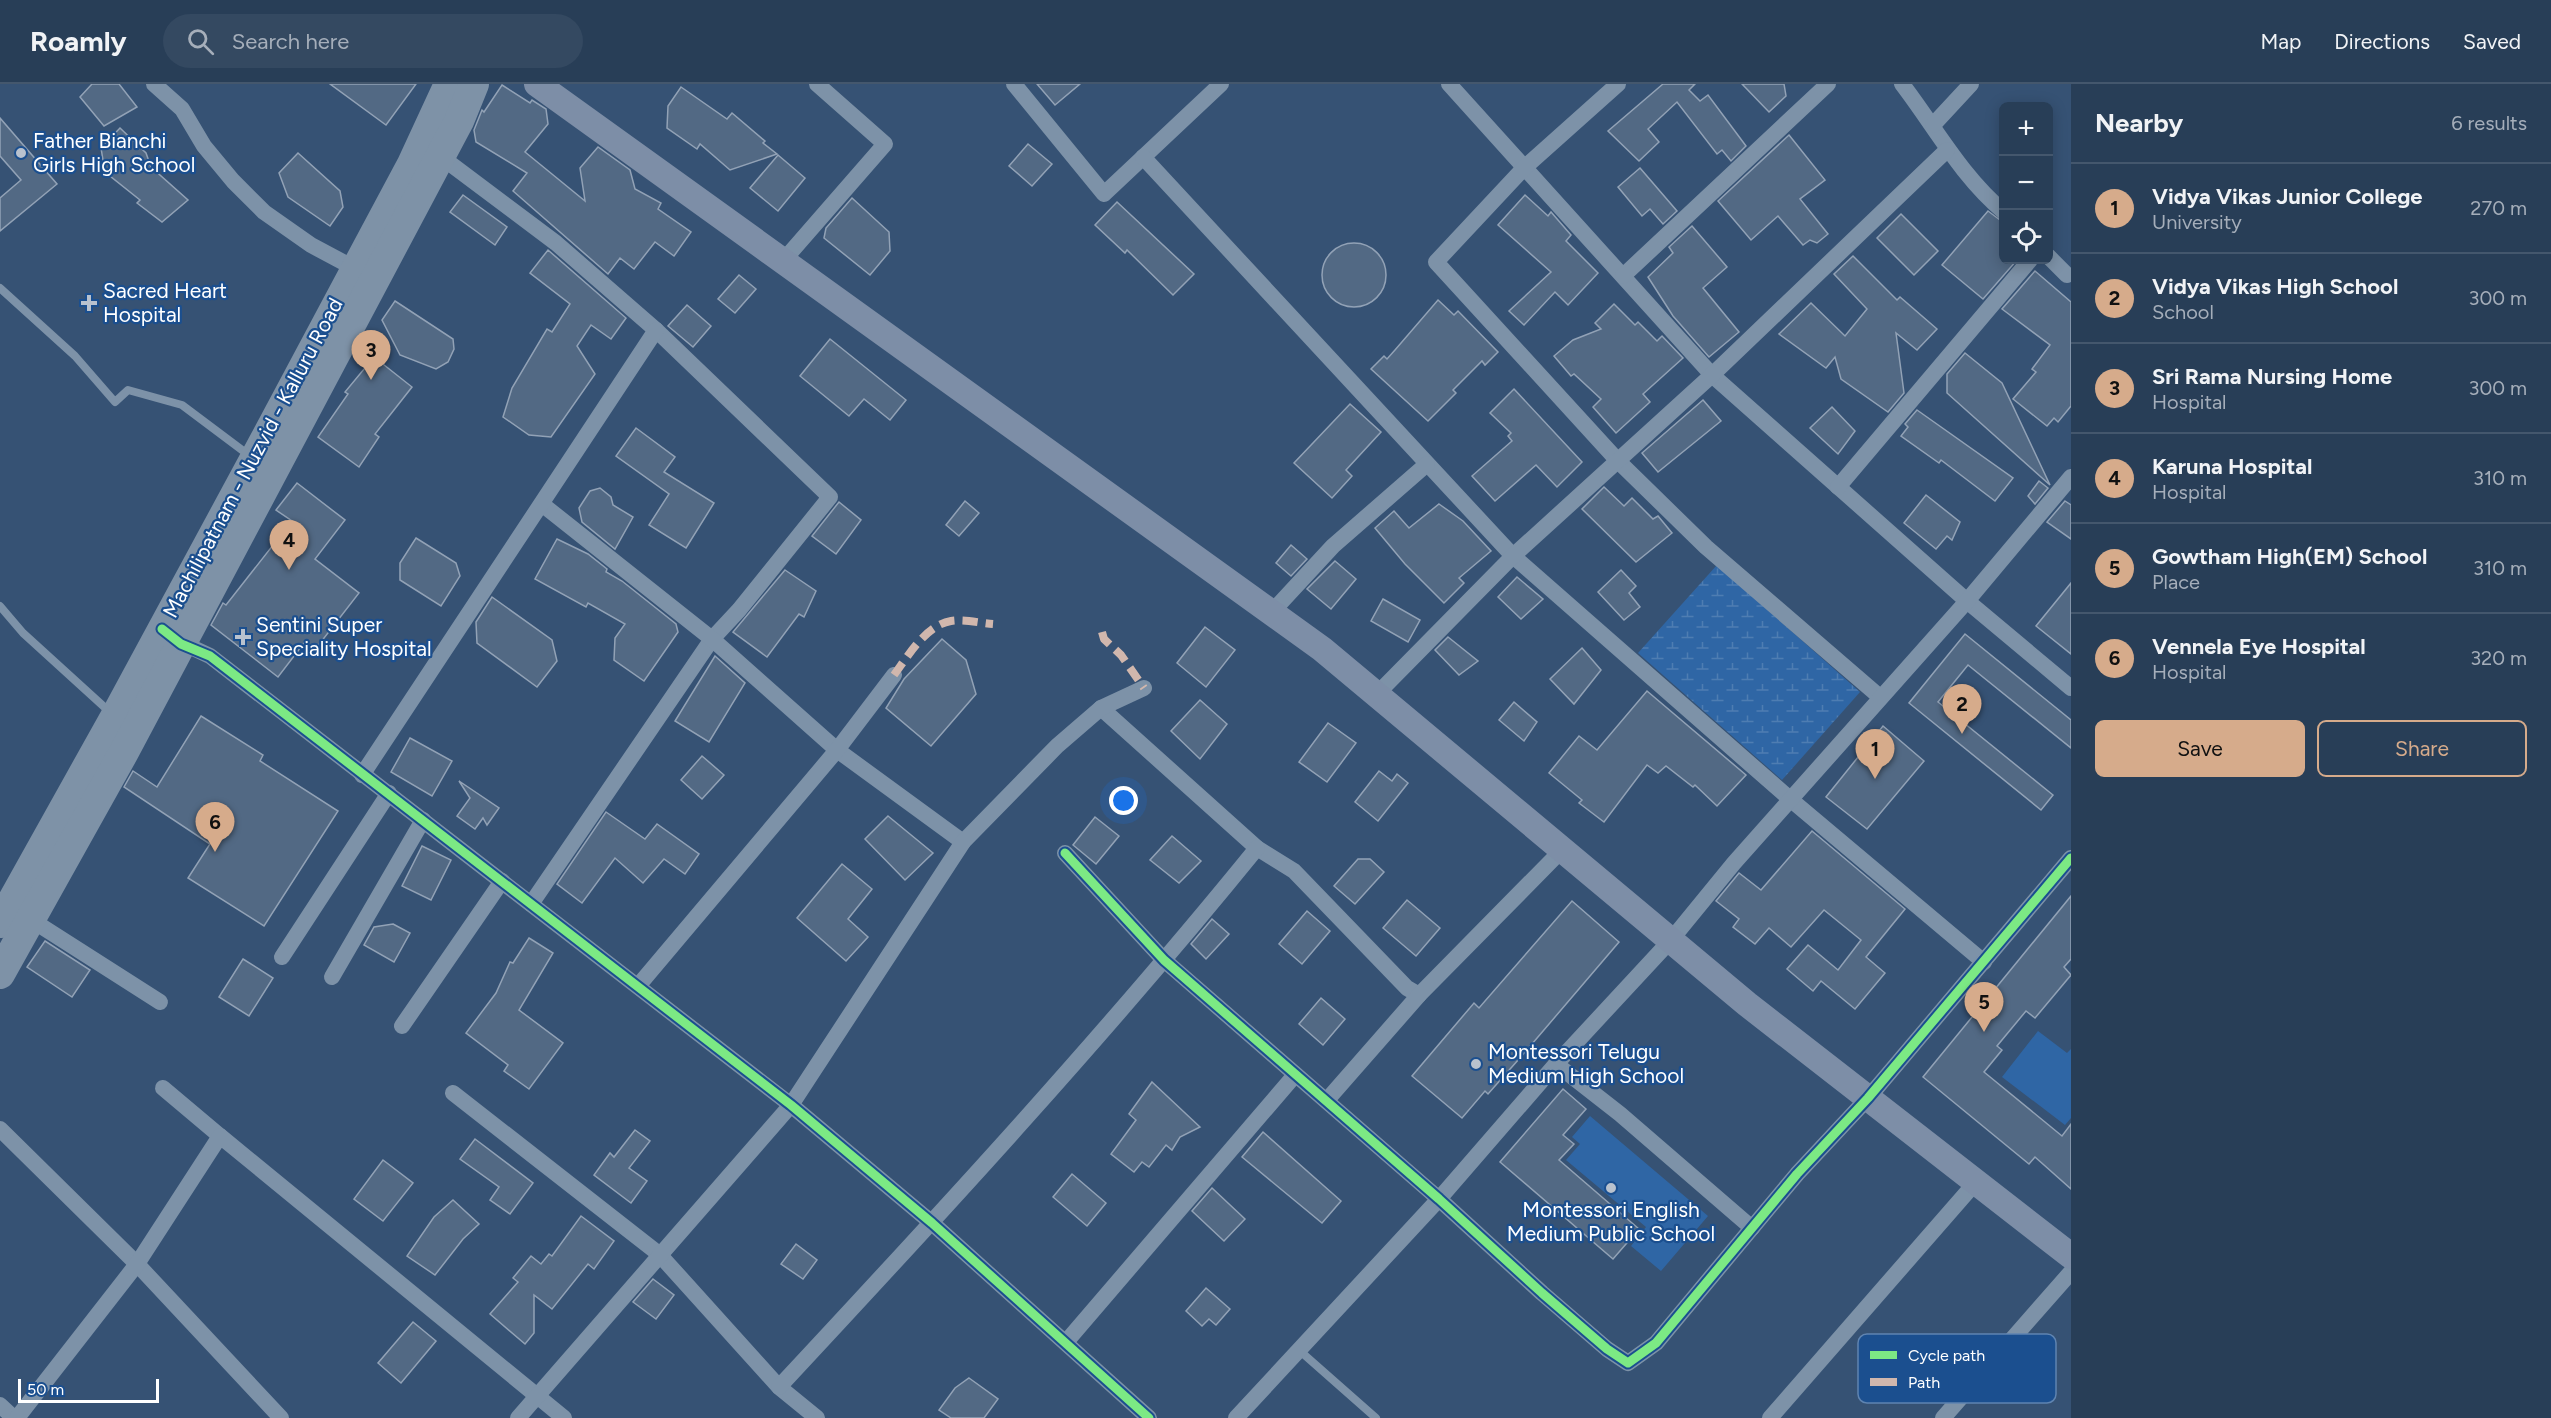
<!DOCTYPE html>
<html lang="en">
<head>
<meta charset="utf-8">
<style>
  :root { --surface:#283e57; --page:#344961; --text:#f1f3f6; --muted:#a5aeba; --line:#44576d; --accent:#d6ab8b }
  body { margin:0; font-family:Figtree,sans-serif; background:var(--page); color:var(--text) }
  .controls { position:absolute; right:18px; top:18px; display:grid; overflow:hidden; border-radius:9px; box-shadow:0 3px 15px #0003 }
  .controls button { width:54px; height:54px; display:grid; place-items:center; padding:0; border:0; border-bottom:2px solid var(--line); background:var(--surface); color:var(--text); font:30px sans-serif }
  .scale { position:absolute; left:18px; bottom:15px; width:141px; box-sizing:border-box; padding-left:6px; border:3px solid #fff; border-top:0; font-size:16px; line-height:21px; white-space:nowrap; color:#fff; -webkit-text-stroke:4px #1b4f8f; paint-order:stroke }
  .you { position:absolute; left:1124px; top:717px; width:21px; height:21px; margin:-15px; border:4px solid #fff; border-radius:50%; background:#1a73e8; box-shadow:0 0 0 9px #1a73e833 }
  .badge { display:grid; place-items:center; width:39px; height:39px; border-radius:50%; background:var(--accent); color:#111; font-size:20px; font-weight:700 }
  .pin { position:absolute; translate:-50% -50px; filter:drop-shadow(0 2px 3px #0008) }
  .pin::after { content:''; position:absolute; top:32px; width:21px; height:18px; background:inherit; clip-path:polygon(0 0,100% 0,50% 100%) }
  .list { margin:0; padding:0; list-style:none }
  h2 { display:flex; justify-content:space-between; align-items:center; height:78px; margin:0; padding:0 24px; font-size:26px }
  h2 small { font-size:20px; font-weight:400; color:var(--muted) }
  .list li { display:grid; grid-template-columns:39px 1fr auto; gap:18px; align-items:center; box-sizing:border-box; height:90px; padding:0 24px; border-top:2px solid var(--line) }
  .list b { display:block; font-size:22px; white-space:nowrap }
  .list p { margin:0; font-size:20px; white-space:nowrap; color:var(--muted) }
  .list em { font-size:20px; font-style:normal; color:var(--muted) }
  .actions { display:flex; gap:12px; padding:18px 24px }
  .actions a { flex:1; padding:14px 0; border:2px solid var(--accent); border-radius:9px; text-align:center; font-size:21px; color:var(--accent) }
  .actions .main { background:var(--accent); color:#111 }
  .icon { flex:none; width:33px; height:33px; fill:none; stroke:currentColor; stroke-width:2; stroke-linecap:round; stroke-linejoin:round }
  .map { position:relative; flex:none; width:2071px; height:1334px; overflow:hidden }
  header { display:flex; align-items:center; gap:36px; box-sizing:border-box; height:84px; padding:0 30px; background:var(--surface); border-bottom:2px solid var(--line) }
  header strong { font-size:28px }
  nav { display:flex; gap:33px; margin-inline-start:auto; font-size:21px }
  .search { width:420px; height:54px; background:var(--page); display:flex; align-items:center; gap:15px; box-sizing:border-box; padding:0 21px; border-radius:33px; color:var(--muted); font-size:22px }
  main { display:flex }
  aside { flex:1; background:var(--surface) }
  .map>svg:first-child { display:block }
  .wetland { fill:url(#wetland-marsh) }
  .park { fill:#2f66a5 }
  .building { fill:#526984; stroke:#92a2b6; stroke-width:1.5 }
  .lines { fill:none; stroke-linecap:round; stroke-linejoin:round }
  .lane { stroke:#7d92a8; stroke-width:8 }
  .street { stroke:#7d92a8; stroke-width:16 }
  .primary { stroke:#7d8ea7; stroke-width:26 }
  .highway { stroke:#7e92a7; stroke-width:30 }
  .quiet { stroke:#d1b7ad; stroke-width:8; stroke-dasharray:15 8; stroke-linecap:butt }
  .cycleway-casing { stroke:#1b4f8f; stroke-width:13 }
  .cycleway { stroke:#7ce984; stroke-width:9 }
  .poi-dot { fill:#b9c2ce; stroke:#1b4f8f; stroke-width:2 }
  .labels { text-anchor:middle; stroke-width:4.5; stroke-linejoin:round; paint-order:stroke }
  .poi-label { font-size:21px; fill:#fff; stroke:#1b4f8f; text-anchor:start }
  .street-label { font-size:21px; fill:#fff; stroke:#1b4f8f }
  .key { fill:#1b4f8f; stroke:#5f84b1; stroke-width:1.5 }
  .key-label { font-size:16px; fill:#fff }
</style>
</head>
<body>
<header>
<strong>Roamly</strong>
<div class="search"><svg class="icon" aria-label="search" viewBox="0 0 24 24"><circle cx="10" cy="10" r="6"/><path d="M15 15l6 6"/></svg>Search here</div>
<nav><a>Map</a><a>Directions</a><a>Saved</a></nav>
</header>
<main>
<div class="map">
<svg width="2071" height="1334" viewBox="0 0 2071 1334">
  <defs>
    <pattern id="wetland-marsh" width="20" height="14" patternUnits="userSpaceOnUse" patternTransform="scale(1.5)"><rect width="20" height="14" fill="#2f66a5"/><path d="M1 5h8M5 5V1M11 12h8M15 12V8" fill="none" stroke="#4e7db2"/></pattern>
  </defs>
  <rect width="100%" height="100%" fill="#365274"/>
  <path class="wetland" d="M1717,481L1860,608L1782,696L1638,569Z"/>
  <g class="park">
    <path d="M2038,947L2067,969L2071,965V1034L2065,1041L2002,993Z"/>
    <path d="M1590,1032L1708,1132L1661,1187L1631,1162L1646,1143L1566,1076L1580,1060L1572,1053Z"/>
  </g>
  <g class="building">
    <path d="M92,0H119L137,23L104,42L80,13Z"/>
    <path d="M330,0H416L386,41Z"/>
    <path d="M1037,0H1080L1055,21Z"/>
    <path d="M1663,0H1695L1689,6L1700,17L1708,11L1746,62L1731,77L1722,66L1717,70L1677,18L1648,45L1659,58L1639,77L1608,47Z"/>
    <path d="M1742,0H1784L1786,12L1769,28Z"/>
    <path d="M502,1L530,19L532,16L546,25L548,40L525,68L585,117L580,84L598,63L630,86L635,105L661,119L658,125L691,148L674,172L655,158L634,185L620,174L608,190L513,107L527,89L476,58L474,46L482,26L484,28Z"/>
    <path d="M681,3L727,35L732,29L765,57L763,59L777,70L730,86L700,60L697,65L667,44L668,22Z"/>
    <path d="M0,34L57,100L0,147V114L21,96L0,72Z"/>
    <path d="M120,44L146,69L151,83L188,116L162,138L137,119L140,116L105,88L101,64Z"/>
    <path d="M1789,51L1825,96L1800,115L1828,150L1817,159L1810,156L1803,161L1778,132L1751,156L1718,117Z"/>
    <path d="M1028,60L1052,80L1032,102L1009,82Z"/>
    <path d="M298,69L340,107L343,123L330,142L288,113L279,89Z"/>
    <path d="M778,71L805,94L778,127L750,104Z"/>
    <path d="M1640,84L1677,127L1663,140L1650,125L1642,132L1618,103Z"/>
    <path d="M463,111L507,143L495,161L450,128Z"/>
    <path d="M1525,111L1548,132L1551,128L1571,151L1566,157L1598,189L1568,221L1555,208L1524,241L1509,227L1551,188L1498,141Z"/>
    <path d="M852,114L889,148L890,167L870,191L824,154L826,144Z"/>
    <path d="M1117,118L1194,190L1173,211L1127,166L1125,169L1095,141Z"/>
    <path d="M1988,127L2004,139V176H2017L1983,215L1942,181Z"/>
    <path d="M1901,130L1938,167L1914,191L1877,154Z"/>
    <path d="M1692,142L1727,183L1703,204L1739,248L1709,273L1673,232L1648,193L1673,169L1669,163Z"/>
    <circle cx="1354" cy="191" r="32"/>
    <path d="M548,166L626,234L611,255L591,241L577,262L595,290L551,353L529,351L503,333L512,304L547,245L552,248L570,220L530,189Z"/>
    <path d="M1853,172L1897,216L1900,213L1937,245L1917,266L1896,249L1904,309L1888,328L1841,295L1835,273L1826,284L1779,250L1811,219L1845,252L1867,225L1834,190Z"/>
    <path d="M2035,187L2071,218V322L2058,338L2054,334L2047,342L2013,315L2036,288L2032,285L2050,261L2002,225Z"/>
    <path d="M739,191L756,205L735,229L718,215Z"/>
    <path d="M1438,216L1454,231L1458,227L1498,268L1485,281L1482,277L1453,306L1456,309L1428,337L1371,285L1384,272L1387,275L1395,266Z"/>
    <path d="M395,217L453,255L454,265L448,278L436,285L400,271L382,236Z"/>
    <path d="M1614,220L1635,241L1638,238L1657,257L1662,252L1683,274L1643,310L1650,318L1616,349L1593,323L1601,315L1574,290L1571,292L1554,272L1573,256L1601,245L1595,239Z"/>
    <path d="M687,221L711,242L693,263L668,242Z"/>
    <path d="M830,255L906,316L890,336L864,315L849,332L800,292Z"/>
    <path d="M1965,269L2002,299L2050,401L1947,309V290Z"/>
    <path d="M374,273L412,303L375,350L379,353L359,383L318,353L348,310L345,308Z"/>
    <path d="M1514,305L1582,378L1557,403L1536,381L1495,417L1472,392L1512,357L1508,352L1511,349L1490,329Z"/>
    <path d="M1703,316L1721,337L1658,388L1642,369Z"/>
    <path d="M1350,320L1381,348L1346,386L1352,392L1332,414L1294,379Z"/>
    <path d="M1832,323L1855,347L1838,370L1810,344Z"/>
    <path d="M1917,326L2013,394L1995,417L1941,376L1939,379L1901,352L1908,343L1905,340Z"/>
    <path d="M636,344L675,373L664,388L714,419L686,464L649,441L669,410L616,372Z"/>
    <path d="M2039,397L2048,404L2035,420L2028,412Z"/>
    <path d="M297,399L345,436L315,475L359,509L314,567L304,559L278,593L211,541L223,519L226,521L292,437L276,426Z"/>
    <path d="M1604,403L1624,422L1632,414L1653,435L1658,432L1672,449L1636,478L1582,425Z"/>
    <path d="M600,404L611,413L613,421L633,433L615,465L582,438L579,424L590,407Z"/>
    <path d="M1926,411L1960,438L1952,456L1947,452L1936,465L1904,439Z"/>
    <path d="M965,417L979,429L959,452L946,441Z"/>
    <path d="M2065,417L2071,421V455L2047,438Z"/>
    <path d="M839,418L861,436L836,470L812,452Z"/>
    <path d="M1439,420L1463,437L1491,467L1459,494L1464,499L1444,519L1405,480L1375,444L1394,427L1409,444Z"/>
    <path d="M416,454L456,479L460,492L441,522L400,496V479Z"/>
    <path d="M557,455L588,470L607,485L606,488L622,497L676,540L678,548L644,597L614,576L615,554L625,540L588,519L586,523L535,495Z"/>
    <path d="M1291,461L1307,475L1291,492L1276,479Z"/>
    <path d="M1335,477L1356,495L1331,525L1307,505Z"/>
    <path d="M785,486L816,507L804,533L799,530L767,573L733,548Z"/>
    <path d="M1621,486L1636,502L1629,509L1640,523L1624,536L1598,508Z"/>
    <path d="M1517,493L1543,515L1521,535L1498,513Z"/>
    <path d="M2071,499V570L2036,542Z"/>
    <path d="M492,513L552,556L557,577L537,603L477,559L476,538Z"/>
    <path d="M1383,515L1420,536L1408,558L1371,537Z"/>
    <path d="M1205,543L1235,566L1206,603L1177,579Z"/>
    <path d="M1965,550L2071,636V664L1968,581L1938,618L2053,711L2041,726L1909,619Z"/>
    <path d="M1448,553L1478,577L1459,591L1435,566Z"/>
    <path d="M942,555L966,576L976,610L931,662L886,624L904,595Z"/>
    <path d="M1582,564L1601,586L1574,620L1550,595Z"/>
    <path d="M715,572L745,599L709,658L675,637Z"/>
    <path d="M1647,607L1746,691L1717,722L1695,701L1693,703L1666,682L1658,689L1647,681L1604,738L1579,719L1582,716L1549,689L1579,652L1597,666Z"/>
    <path d="M1200,616L1227,640L1200,675L1171,647Z"/>
    <path d="M1514,618L1537,638L1524,657L1499,636Z"/>
    <path d="M201,632L263,671L260,677L338,727L264,842L188,794L210,760L124,703L133,687L157,703Z"/>
    <path d="M1328,639L1356,659L1327,698L1299,678Z"/>
    <path d="M1883,642L1924,677L1867,745L1826,713Z"/>
    <path d="M410,654L452,677L432,712L391,688Z"/>
    <path d="M702,672L724,691L702,715L681,696Z"/>
    <path d="M1379,687L1392,697L1397,690L1408,699L1378,737L1355,718Z"/>
    <path d="M459,697L499,724L487,741L483,734L475,745L457,732L470,714Z"/>
    <path d="M606,728L645,755L657,740L699,770L685,790L664,775L643,799L615,774L582,819L557,800Z"/>
    <path d="M888,732L933,769L905,796L865,755Z"/>
    <path d="M1095,733L1119,752L1096,780L1073,761Z"/>
    <path d="M1812,747L1905,825L1866,873L1885,889L1855,925L1821,897L1813,907L1787,885L1808,861L1838,886L1861,856L1824,826L1791,863L1769,844L1755,860L1733,843L1739,835L1716,817L1739,789L1761,806Z"/>
    <path d="M1172,752L1201,777L1179,799L1150,776Z"/>
    <path d="M422,762L451,776L431,816L402,802Z"/>
    <path d="M1358,775H1370L1384,788L1355,820L1334,802Z"/>
    <path d="M842,780L872,805L848,835L868,853L846,877L797,834Z"/>
    <path d="M2071,812V875L2064,883L2071,891L2035,934L2026,927L1997,962L2002,966L1984,988L2062,1052L2071,1040V1105L2035,1073L2029,1080L1923,993Z"/>
    <path d="M1407,816L1440,844L1416,872L1383,844Z"/>
    <path d="M1572,817L1619,858L1526,967L1488,1010L1485,1007L1462,1034L1412,992L1474,919L1479,924Z"/>
    <path d="M1307,827L1330,847L1302,880L1279,860Z"/>
    <path d="M1212,835L1229,850L1206,875L1191,860Z"/>
    <path d="M393,840L410,849L394,878L364,861L374,843Z"/>
    <path d="M529,854L553,869L519,926L563,959L529,1005L504,987L508,981L466,949L496,909L510,878L513,879Z"/>
    <path d="M45,857L90,886L72,913L27,883Z"/>
    <path d="M243,875L273,894L249,932L219,913Z"/>
    <path d="M1321,914L1345,935L1323,961L1299,940Z"/>
    <path d="M1152,998L1200,1043L1180,1053L1172,1066L1166,1061L1149,1083L1142,1078L1134,1088L1111,1070L1136,1036L1129,1030Z"/>
    <path d="M1563,1005L1586,1025L1563,1051L1574,1060L1559,1076L1639,1145L1613,1175L1500,1078Z"/>
    <path d="M635,1046L650,1057L629,1084L647,1097L631,1119L594,1091L610,1069L614,1073Z"/>
    <path d="M1263,1048L1341,1117L1322,1139L1242,1073Z"/>
    <path d="M475,1055L533,1099L510,1130L490,1116L499,1103L460,1075Z"/>
    <path d="M383,1076L413,1099L383,1137L354,1115Z"/>
    <path d="M1072,1090L1106,1119L1087,1142L1053,1113Z"/>
    <path d="M1212,1104L1245,1135L1224,1157L1192,1127Z"/>
    <path d="M453,1116L479,1140L463,1155L435,1191L407,1172L434,1133Z"/>
    <path d="M581,1132L614,1157L594,1185L588,1180L552,1225L534,1211V1249L525,1260L490,1230L518,1198L513,1194L531,1172L541,1180L549,1170L552,1172Z"/>
    <path d="M796,1160L817,1176L803,1195L781,1180Z"/>
    <path d="M653,1195L674,1211L656,1235L633,1218Z"/>
    <path d="M1206,1204L1230,1225L1216,1241L1209,1235L1202,1242L1186,1227Z"/>
    <path d="M413,1238L436,1257L401,1299L378,1279Z"/>
    <path d="M969,1294L998,1315L984,1334H951L939,1326L955,1304Z"/>
  </g>
  <g class="lines">
    <g class="lane">
      <path d="M0,204L75,272L115,318L128,306L182,321L250,372"/>
      <path d="M0,522L23,549L112,630"/>
      <path d="M1300,1267L1376,1334"/>
    </g>
    <g class="street">
      <path d="M154,0L182,25L204,62L233,97L264,128L311,161L354,184"/>
      <path d="M1014,0L1104,110L1221,0"/>
      <path d="M1449,0L1712,291L1967,517L2071,604"/>
      <path d="M1618,0L1524,84L1436,178L1618,377L1706,463L1880,613"/>
      <path d="M1902,0C1935,43 1961,92 2004,128"/>
      <path d="M1933,41L1971,0"/>
      <path d="M440,72L556,159L656,246L830,413L739,526L712,555L531,820"/>
      <path d="M1143,73L1513,472L1790,715L1984,878"/>
      <path d="M2048,172L2067,191"/>
      <path d="M783,177L885,60L817,0"/>
      <path d="M1623,192L1828,0"/>
      <path d="M1838,403L2030,176"/>
      <path d="M543,421L712,555L837,666L963,758"/>
      <path d="M1271,529L1333,462L1427,380"/>
      <path d="M176,556L210,572L791,1021L932,1139L1149,1334"/>
      <path d="M1376,611L1513,472L1712,291L1947,66"/>
      <path d="M1101,624L1257,764L1294,787L1407,904L1419,911"/>
      <path d="M362,691L656,246"/>
      <path d="M1065,769L1164,876L1439,1115L1542,1209L1607,1265L1628,1279L1656,1259L1797,1090L1868,1014L2071,774"/>
      <path d="M30,835L160,918"/>
      <path d="M282,873L389,709"/>
      <path d="M332,893L423,736"/>
      <path d="M638,902L837,666L894,591"/>
      <path d="M402,942L502,797"/>
      <path d="M1556,980L1620,1030L1752,1144"/>
      <path d="M163,1004L220,1052"/>
      <path d="M453,1009L659,1170L779,1303L817,1334"/>
      <path d="M1327,1016L1419,911L1562,766"/>
      <path d="M0,1045L137,1180L281,1334"/>
      <path d="M1066,1258L1295,991"/>
      <path d="M779,1303C943,1127 1106,950 1257,764"/>
      <path d="M0,1321L14,1334"/>
      <path d="M17,1334L137,1180L220,1052L564,1334"/>
      <path d="M518,1334L791,1021L963,758L1057,662L1101,624L1144,604"/>
      <path d="M1236,1334L1439,1115L1556,980L1671,856L1734,779L1967,517L2071,393"/>
      <path d="M1770,1334L1976,1098"/>
      <path d="M1943,1334L2071,1188"/>
    </g>
    <path class="primary" d="M537,0L1322,565L1747,920L2071,1172"/>
    <g class="highway">
      <path d="M0,839L115,633L254,376L412,80L449,0"/>
      <path d="M0,890L124,668L459,37L474,0"/>
    </g>
    <g class="quiet">
      <path d="M1102,548L1104,555L1121,571L1144,604"/>
      <path d="M894,591C908,572 926,541 951,537C964,535 980,539 993,540"/>
    </g>
    <defs>
      <g id="cycleway">
        <path d="M162,545L181,560L210,572L791,1021L932,1139L1149,1334"/>
        <path d="M1065,769L1164,876L1439,1115L1542,1209L1607,1265L1628,1279L1656,1259L1797,1090L1868,1014L2071,774"/>
      </g>
    </defs>
    <use href="#cycleway" class="cycleway-casing"/>
    <use href="#cycleway" class="cycleway"/>
  </g>
  <g class="poi-dot">
    <circle cx="21" cy="69" r="6"/>
    <path d="M86 210h6v6h6v6h-6v6h-6v-6h-6v-6h6z"/>
    <path d="M240 544h6v6h6v6h-6v6h-6v-6h-6v-6h6z"/>
    <circle cx="1476" cy="980" r="6"/>
    <circle cx="1611" cy="1104" r="6"/>
  </g>
  <g class="labels">
    <g class="poi-label">
      <text x="33" y="64">Father Bianchi<tspan x="33" dy="24">Girls High School</tspan></text>
      <text x="103" y="214">Sacred Heart<tspan x="103" dy="24">Hospital</tspan></text>
      <text x="256" y="548">Sentini Super<tspan x="256" dy="24">Speciality Hospital</tspan></text>
      <text x="1488" y="975">Montessori Telugu<tspan x="1488" dy="24">Medium High School</tspan></text>
      <text x="1611" y="1133" text-anchor="middle">Montessori English<tspan x="1611" dy="24">Medium Public School</tspan></text>
    </g>
    <g class="street-label">
      <text transform="translate(253 374) rotate(-62)" y="7">Machilipatnam - Nuzvid - Kalluru Road</text>
    </g>
  </g>
  <rect x="1858" y="1250" width="198" height="69" rx="9" class="key"/>
  <rect x="1870" y="1267" width="27" height="8" fill="#7ce984"/>
  <rect x="1870" y="1294" width="27" height="8" fill="#d1b7ad"/>
  <g class="key-label">
    <text x="1908" y="1277">Cycle path</text>
    <text x="1908" y="1304">Path</text>
  </g>
</svg>
<div class="controls">
<button>+</button>
<button>−</button>
<button><svg class="icon" aria-label="locate" viewBox="0 0 24 24"><circle cx="12" cy="12" r="6"/><path d="M12 2v4M12 18v4M2 12h4M18 12h4"/></svg></button>
</div>
<div class="scale">50 m</div>
<div class="you"></div>
<div class="pin badge" style="left:1875px;top:695px">1</div>
<div class="pin badge" style="left:1962px;top:650px">2</div>
<div class="pin badge" style="left:371px;top:296px">3</div>
<div class="pin badge" style="left:289px;top:486px">4</div>
<div class="pin badge" style="left:1984px;top:948px">5</div>
<div class="pin badge" style="left:215px;top:768px">6</div>
</div>
<aside>
<h2>Nearby<small>6 results</small></h2>
<ul class="list">
<li><span class="badge">1</span><div><b>Vidya Vikas Junior College</b><p>University</p></div><em>270 m</em></li>
<li><span class="badge">2</span><div><b>Vidya Vikas High School</b><p>School</p></div><em>300 m</em></li>
<li><span class="badge">3</span><div><b>Sri Rama Nursing Home</b><p>Hospital</p></div><em>300 m</em></li>
<li><span class="badge">4</span><div><b>Karuna Hospital</b><p>Hospital</p></div><em>310 m</em></li>
<li><span class="badge">5</span><div><b>Gowtham High(EM) School</b><p>Place</p></div><em>310 m</em></li>
<li><span class="badge">6</span><div><b>Vennela Eye Hospital</b><p>Hospital</p></div><em>320 m</em></li>
</ul>
<div class="actions"><a class="main">Save</a><a>Share</a></div>
</aside>
</main>
</body>
</html>
